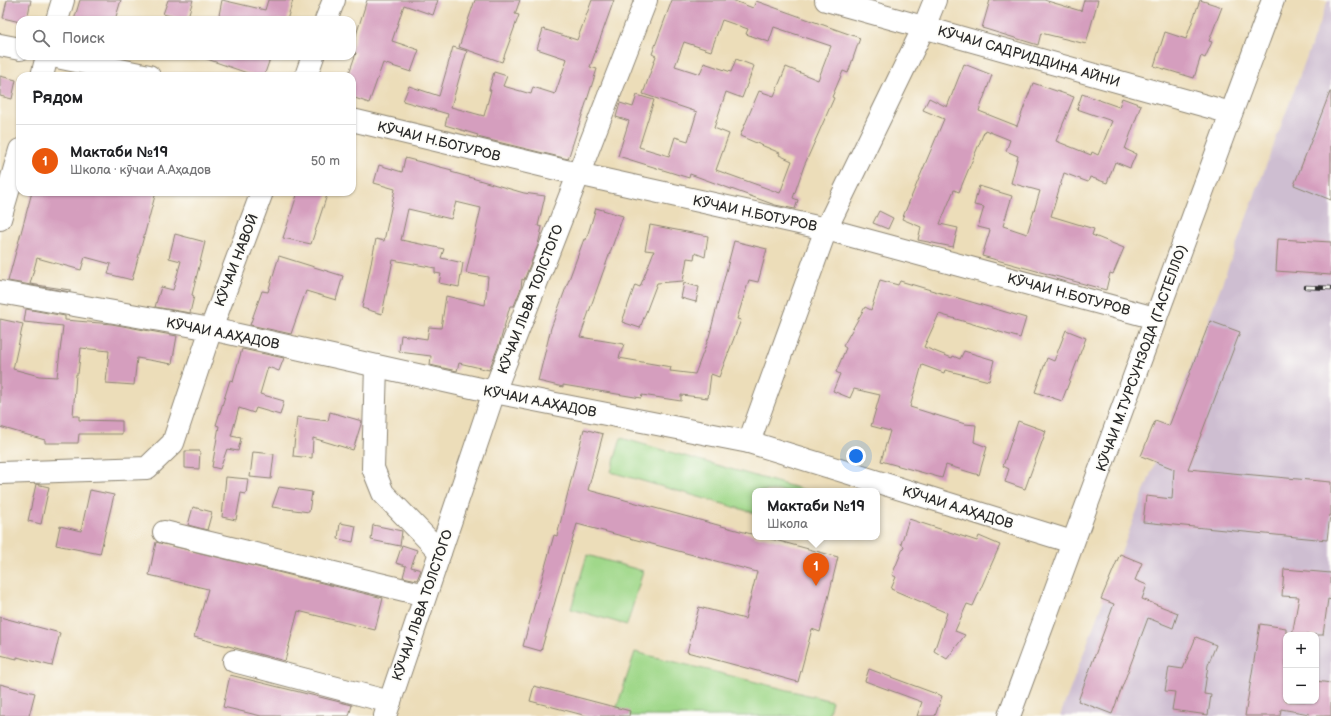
<!DOCTYPE html>
<html lang="ru">
<head>
<meta charset="utf-8">
<style>
  :root { --surface:#fff; --page:#f2f2f2; --text:#202124; --muted:#757577; --line:#e0e0e0; --accent:#ea580c }
  body { margin:0; font-family:"Balsamiq Sans",sans-serif; background:var(--page); color:var(--text) }
  .controls { position:absolute; right:12px; bottom:12px; display:grid; overflow:hidden; border-radius:8px; box-shadow:0 1px 3px #0004 }
  .controls button { width:36px; height:36px; display:grid; place-items:center; padding:0; border:0; border-bottom:1px solid var(--line); background:var(--surface); color:var(--text); font:20px sans-serif }
  .you { position:absolute; left:856px; top:456px; width:14px; height:14px; margin:-10px; border:3px solid #fff; border-radius:50%; background:#1a73e8; box-shadow:0 0 0 6px #1a73e833 }
  .badge { display:grid; place-items:center; width:26px; height:26px; border-radius:50%; background:var(--accent); color:#fff; font-size:13px; font-weight:700 }
  .pin { position:absolute; translate:-50% -33px; filter:drop-shadow(0 1px 2px #0008) }
  .pin::after { content:''; position:absolute; top:21px; width:14px; height:12px; background:inherit; clip-path:polygon(0 0,100% 0,50% 100%) }
  .popup { position:absolute; left:752px; top:488px; width:128px; height:52px; box-sizing:border-box; display:grid; place-content:center; border-radius:8px; background:var(--surface); filter:drop-shadow(0 1px 3px #0005); font-size:13px; white-space:nowrap; color:var(--muted) }
  .popup b { font-size:15px; color:var(--text) }
  .popup::after { content:''; position:absolute; left:50%; top:100%; margin-left:-8px; border:8px solid transparent; border-top-color:var(--surface) }
  .list { margin:0; padding:0; list-style:none }
  h2 { display:flex; justify-content:space-between; align-items:center; height:52px; margin:0; padding:0 16px; font-size:17px }
  h2 small { font-size:13px; font-weight:400; color:var(--muted) }
  .list li { display:grid; grid-template-columns:26px 1fr auto; gap:12px; align-items:center; box-sizing:border-box; height:72px; padding:0 16px; border-top:1px solid var(--line) }
  .list b { display:block; font-size:15px; white-space:nowrap }
  .list p { margin:0; font-size:13px; white-space:nowrap; color:var(--muted) }
  .list em { font-size:13px; font-style:normal; color:var(--muted) }
  .icon { flex:none; width:22px; height:22px; fill:none; stroke:currentColor; stroke-width:2; stroke-linecap:round; stroke-linejoin:round }
  .map { position:relative; flex:none; width:1331px; height:716px; overflow:hidden }
  .search { position:absolute; background:var(--surface); box-shadow:0 1px 3px #0004; left:16px; top:16px; width:340px; height:44px; display:flex; align-items:center; gap:10px; box-sizing:border-box; padding:0 14px; border-radius:12px; color:var(--muted); font-size:15px }
  .panel { position:absolute; background:var(--surface); box-shadow:0 1px 3px #0004; left:16px; top:72px; width:340px; height:124px; border-radius:12px }
  .map>svg:first-child { display:block }
  .industrial { fill:#cebed1; fill-rule:evenodd }
  .green { fill:#a0d88a; stroke:#66825a }
  .building { fill:#d59ebe; fill-rule:evenodd }
  .lines { fill:none; stroke-linecap:round; stroke-linejoin:round }
  .minor-casing { stroke:#8c8472; stroke-width:24 }
  .minor { stroke:#fff; stroke-width:22 }
  .rail-casing { stroke:#2b2b2b; stroke-width:4.5 }
  .rail { stroke:#fdfcf7; stroke-width:3; stroke-dasharray:9; stroke-linecap:butt }
  .labels { text-anchor:middle; stroke-width:3.5; stroke-linejoin:round; paint-order:stroke }
  .street-label { font-size:14px; fill:#2b2b2b; stroke:#fdfcf7 }
</style>
</head>
<body>
<div class="map">
<svg width="1331" height="716" viewBox="0 0 1331 716">
  <rect width="100%" height="100%" fill="#fdfcf7"/>
  <filter id="ink" filterUnits="userSpaceOnUse"><feTurbulence type="fractalNoise" baseFrequency=".025" numOctaves="2"/><feDisplacementMap in="SourceGraphic" scale="8" xChannelSelector="R" yChannelSelector="G"/><feConvolveMatrix kernelMatrix="1 2 1 2 8 2 1 2 1" color-interpolation-filters="sRGB"/></filter>
  <filter id="wash" filterUnits="userSpaceOnUse"><feTurbulence type="fractalNoise" baseFrequency=".012" numOctaves="4" result="noise"/><feDisplacementMap in="SourceGraphic" scale="16" xChannelSelector="R" yChannelSelector="G"/><feGaussianBlur stdDeviation="0.9" result="paint"/><feColorMatrix in="noise" values="0 0 0 0 0 0 0 0 0 0 0 0 0 0 0 0 0 1.4 0 .05"/><feComposite in="paint" operator="in"/></filter>
  <g filter="url(#wash)">
    <rect width="100%" height="100%" fill="#ecddb9"/>
    <path class="industrial" d="M1328,0H1331V716H1060ZM1286,635H1316V701H1286Z"/>
    <g class="green">
      <path d="M621,438L808,491H755V513L611,472Z"/>
      <path d="M587,555L643,571L627,625L571,609Z"/>
      <path d="M635,652L832,701L828,716H614Z"/>
    </g>
    <g id="blocks">
      <g class="building">
        <path d="M7,0H31L27,20H20V22L3,18Z"/>
        <path d="M80,0H121L115,20H74Z"/>
        <path d="M168,0H193L187,20L163,14Z"/>
        <path d="M222,0L265,10L268,0H293L287,20H218Z"/>
        <path d="M367,0H438L433,15L404,5L392,41L419,50L411,72L383,63L369,103L352,97V76H348L356,53L352,52V48Z"/>
        <path d="M475,0H520L515,14L519,15L502,62L459,47Z"/>
        <path d="M592,0H614L590,67L597,69L568,159L477,137L478,135L445,125L448,114L403,101L409,86L439,96L453,47L467,51L451,107L484,116L491,90H489L494,72L507,76L503,86L531,94L533,87L555,94L567,59L537,49L543,29L577,40Z"/>
        <path d="M672,0H732L753,8L756,1L860,38L848,73L843,71L832,97L834,98L804,166L793,198L798,200L795,209L775,205L690,174L689,178L618,156L629,121L616,117L620,103L633,107L637,95L654,100L639,147L669,156L675,137L688,141L697,112L643,94L656,56L652,54ZM722,20L748,29L746,34L769,42L774,27L831,46L818,80L786,67L774,96L759,91L740,136L780,153L779,155L792,161L780,193L716,170L729,134L714,128L726,92L742,98L754,66L736,59L731,72L704,63L700,74L675,66L684,42L711,51Z"/>
        <path d="M990,0H1044L1081,11L1084,0H1098L1086,44L1041,33L1038,45L982,28Z"/>
        <path d="M1200,0L1222,7L1209,41L1212,42L1205,58L1201,56L1194,78L1154,66L1165,32L1186,39Z"/>
        <path d="M205,56H271L264,76H256L204,58Z"/>
        <path d="M964,64L992,75L979,111L1017,126L1033,83L1074,97L1056,141L1091,155L1092,152L1098,155L1112,121L1077,109L1082,94L1119,107L1122,98L1141,105L1125,149L1136,154L1130,168L1115,162L1107,183L1090,177L1088,182L1064,173L1051,216L1094,229L1092,235L1124,248L1113,274L1110,273L1106,290L982,256L990,230L978,227L984,207L974,205L979,186L1012,196L1003,226L1027,234L1040,191L1011,183L1018,156L1006,151L1010,140L985,130L959,192L954,190L940,224L958,228L953,247L918,240L921,227L902,219L944,119L923,110L929,98L947,107Z"/>
        <path d="M0,76L16,80L12,99L0,96Z"/>
        <path d="M1330,92H1331V200L1294,185Z"/>
        <path d="M405,158L452,170L451,172L524,193L545,196L538,226L542,227L538,245L524,280L522,279L521,288L514,306H510L500,342L489,370L459,363L457,371L430,365L431,356L399,352L401,335L427,339L429,327L441,328L446,296L485,305L488,277L466,273L481,208L456,202L451,219L408,209L401,240L444,249L441,258L463,263L459,287L439,283L441,274L435,273V268L393,260L382,314L362,308L376,239L384,241L395,189L374,183L379,165L402,172Z"/>
        <path d="M32,192H156L132,280L108,274L111,264L85,257L81,270L37,258L30,284L70,290V292L8,281Z"/>
        <path d="M298,192H328L311,244L283,238Z"/>
        <path d="M596,208L623,216L580,337L624,344L619,358L671,367L670,371L695,374L709,337L734,241L767,249L758,282L749,280L737,319L741,320L719,377L711,374L708,398L681,395V401L642,395L641,398L563,385V387L538,381L551,328L584,239L586,240Z"/>
        <path d="M879,211L893,218L888,229L873,223Z"/>
        <path d="M650,225L708,236L705,257L695,253L694,259L687,258L683,281L657,283L640,328L622,322L635,285L640,287L654,251L645,250Z"/>
        <path d="M175,234L205,242L192,295L194,296L190,313L155,307L161,287L173,290L181,261L169,258Z"/>
        <path d="M1278,239L1331,242V275L1276,271Z"/>
        <path d="M279,256L343,276L336,300L306,291L291,334L250,325L262,291L268,292Z"/>
        <path d="M880,280L898,285L900,281L1026,318L1020,338L939,314L924,347L952,358L953,356L960,359L964,351L994,360L989,381L945,370L944,373L922,365L910,407L965,424L976,425L974,442L987,447L979,475L946,465L942,478L881,461L890,431L871,426L880,395L854,389L850,398L833,391L840,374L836,372L846,348L843,346L865,307L871,310Z"/>
        <path d="M684,283L699,287L696,302L681,298Z"/>
        <path d="M26,309L65,316V320L112,324L177,336L172,364L137,358L134,385L106,383L109,351L81,348L78,374H76L73,416H79V420L122,421V434H79L78,443H45V440L0,427V319L23,324L13,369L39,376L57,377L63,326L24,322Z"/>
        <path d="M1210,321L1240,332L1188,469L1331,482V515H1330L1327,540L1143,522L1146,496L1172,499L1174,469L1141,456L1155,421L1169,426Z"/>
        <path d="M1066,330L1086,338L1062,401L1035,392L1047,358L1054,361Z"/>
        <path d="M242,349L284,358L279,371L268,367L260,394L284,401L280,415L256,408L254,413L239,408L231,436L241,438L238,451L227,449L220,469L212,467L219,426L216,425L230,380L233,381Z"/>
        <path d="M330,412L362,421L353,450L313,438L312,458L293,456L297,417L328,421Z"/>
        <path d="M1018,421L1046,431L1025,489L1005,482L1009,469L1003,466Z"/>
        <path d="M584,429L603,434L588,490L755,535V537H764L838,557L820,632L812,629L798,682L687,652L699,607L745,619L757,572L577,524L541,651L523,646L554,535L557,536Z"/>
        <path d="M185,451H200L199,469L185,468Z"/>
        <path d="M253,452L274,454L271,479L250,477Z"/>
        <path d="M226,477L248,479L246,494L241,493L236,520L222,517Z"/>
        <path d="M36,484L49,487L41,524L28,521Z"/>
        <path d="M279,487L312,492L309,512L272,507Z"/>
        <path d="M90,490L114,495L100,554L56,545L60,526L81,531Z"/>
        <path d="M193,507L212,512L207,530L188,525Z"/>
        <path d="M909,519L977,541L979,536L1000,545L973,606L967,604L955,631L965,635L947,659L934,651L947,613L891,589L896,577L892,575L904,546L901,544Z"/>
        <path d="M340,523L356,526L353,542L338,539Z"/>
        <path d="M373,525L402,531L400,546L371,540Z"/>
        <path d="M156,542L383,598L375,630L298,611L285,661L194,637L208,589L149,575Z"/>
        <path d="M402,545L417,550L411,567L421,570L417,580L403,577L406,566L396,563Z"/>
        <path d="M1120,554L1142,563L1135,580L1147,585L1142,599L1178,613L1173,628L1148,618L1112,714L1078,701L1114,604L1101,599Z"/>
        <path d="M1284,569L1331,573V600L1328,599L1323,635H1292L1299,597L1282,596Z"/>
        <path d="M0,617L60,633L52,666L17,657V659L0,655Z"/>
        <path d="M1260,624L1286,628V701H1316V681L1331,683V716H1308L1309,714L1281,709L1280,716H1245Z"/>
        <path d="M1196,637L1216,645L1208,665L1204,694L1211,695L1208,715L1172,710L1175,692L1165,691L1169,667L1183,669Z"/>
        <path d="M869,669L942,696L935,716H917L922,702L865,681Z"/>
        <path d="M230,675L352,705L349,716H261L223,707Z"/>
        <path d="M0,684L35,693L29,716H0Z"/>
        <path d="M534,686L630,711L629,716H587L530,701Z"/>
      </g>
    </g>
  </g>
  <g filter="url(#ink)">
    <use href="#blocks" fill-opacity="0" stroke="#8c8472" stroke-width="1"/>
    <g class="lines">
      <defs>
        <g id="minor">
          <path d="M826,0L1231,113"/>
          <path d="M57,20L63,0"/>
          <path d="M326,20L334,0"/>
          <path d="M0,45L20,49"/>
          <path d="M52,56L149,76"/>
          <path d="M42,76L47,56"/>
          <path d="M306,76L313,56"/>
          <path d="M352,120L578,174L826,229L1155,318"/>
          <path d="M0,219L20,150"/>
          <path d="M0,292L211,329L494,392L749,442L1072,542"/>
          <path d="M376,366L373,468L383,493L440,552"/>
          <path d="M749,442L826,229L924,27L935,0"/>
          <path d="M0,473L147,468L173,443L211,329L262,192"/>
          <path d="M164,532L425,595"/>
          <path d="M234,661L390,702"/>
          <path d="M385,716L494,392L646,0"/>
          <path d="M1009,716L1273,0"/>
        </g>
      </defs>
      <use href="#minor" class="minor-casing"/>
      <use href="#minor" class="minor"/>
      <defs>
        <path id="rail" d="M1306,287L1331,288"/>
      </defs>
      <use href="#rail" class="rail-casing"/>
      <use href="#rail" class="rail"/>
    </g>
  </g>
  <g class="labels">
    <g class="street-label">
      <text transform="translate(1029 56) rotate(16)" y="5">КӮЧАИ САДРИДДИНА АЙНИ</text>
      <text transform="translate(439 141) rotate(14)" y="5">КӮЧАИ Н.БОТУРОВ</text>
      <text transform="translate(755 213) rotate(12)" y="5">КӮЧАИ Н.БОТУРОВ</text>
      <text transform="translate(236 260) rotate(-69)" y="5">КӮЧАИ НАВОӢ</text>
      <text transform="translate(1069 294) rotate(15)" y="5">КӮЧАИ Н.БОТУРОВ</text>
      <text transform="translate(530 299) rotate(-69)" y="5">КӮЧАИ ЛЬВА ТОЛСТОГО</text>
      <text transform="translate(223 333) rotate(11)" y="5">КӮЧАИ А.АҲАДОВ</text>
      <text transform="translate(1141 358) rotate(-70)" y="5">КӮЧАИ М.ТУРСУНЗОДА (ГАСТЕЛЛО)</text>
      <text transform="translate(540 401) rotate(11)" y="5">КӮЧАИ А.АҲАДОВ</text>
      <text transform="translate(958 507) rotate(17)" y="5">КӮЧАИ А.АҲАДОВ</text>
      <text transform="translate(422 605) rotate(-71)" y="5">КӮЧАИ ЛЬВА ТОЛСТОГО</text>
    </g>
  </g>
</svg>
<div class="controls">
<button>+</button>
<button>−</button>
</div>
<div class="you"></div>
<div class="pin badge" style="left:816px;top:586px">1</div>
<div class="popup"><b>Мактаби №19</b>Школа</div>
<div class="search"><svg class="icon" aria-label="search" viewBox="0 0 24 24"><circle cx="10" cy="10" r="6"/><path d="M15 15l6 6"/></svg>Поиск</div>
<section class="panel">
<h2>Рядом<small></small></h2>
<ul class="list">
<li><span class="badge">1</span><div><b>Мактаби №19</b><p>Школа · кӯчаи А.Аҳадов</p></div><em>50 m</em></li>
</ul>
</section>
</div>
</body>
</html>
